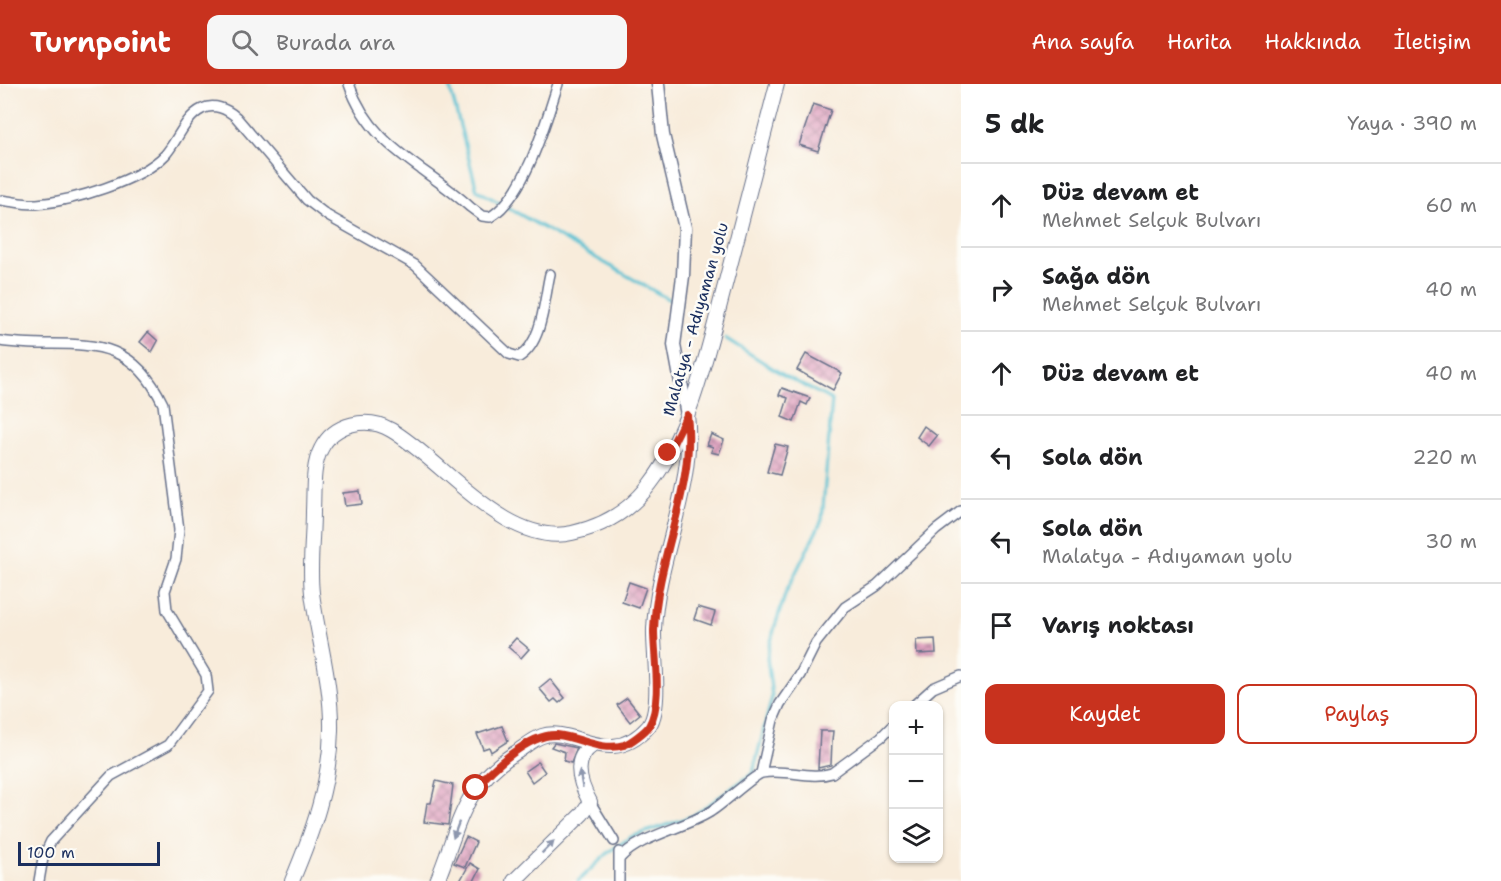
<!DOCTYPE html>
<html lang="tr">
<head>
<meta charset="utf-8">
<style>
  :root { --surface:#fff; --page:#f6f6f6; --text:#202124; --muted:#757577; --line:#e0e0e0; --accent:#c8321e }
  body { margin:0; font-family:"Shantell Sans",sans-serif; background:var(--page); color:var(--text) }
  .controls { position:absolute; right:18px; bottom:18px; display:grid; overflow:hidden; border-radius:12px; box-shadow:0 2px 4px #0004 }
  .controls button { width:54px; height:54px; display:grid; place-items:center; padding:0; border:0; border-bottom:2px solid var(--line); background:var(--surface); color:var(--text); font:30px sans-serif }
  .scale { position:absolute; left:18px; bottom:15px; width:142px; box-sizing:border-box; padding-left:6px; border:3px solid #1b2f5e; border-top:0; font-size:16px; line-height:21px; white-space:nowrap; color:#1b2f5e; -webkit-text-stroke:4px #fdfcf7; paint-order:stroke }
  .stop { position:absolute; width:18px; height:18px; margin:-14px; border:4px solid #c8321e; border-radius:50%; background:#fff }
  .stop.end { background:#c8321e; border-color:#fff; box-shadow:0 2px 6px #0008 }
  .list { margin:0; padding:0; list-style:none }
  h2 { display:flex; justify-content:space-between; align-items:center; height:78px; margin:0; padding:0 24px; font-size:26px }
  h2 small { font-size:20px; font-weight:400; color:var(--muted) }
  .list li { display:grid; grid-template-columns:39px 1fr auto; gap:18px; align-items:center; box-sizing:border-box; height:84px; padding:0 24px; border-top:2px solid var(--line) }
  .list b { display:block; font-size:22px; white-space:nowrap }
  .list p { margin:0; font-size:20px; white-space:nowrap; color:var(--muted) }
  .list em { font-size:20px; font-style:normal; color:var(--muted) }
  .actions { display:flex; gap:12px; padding:18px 24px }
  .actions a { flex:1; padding:14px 0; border:2px solid var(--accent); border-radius:12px; text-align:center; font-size:21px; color:var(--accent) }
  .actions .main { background:var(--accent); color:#fff }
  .icon { flex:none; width:33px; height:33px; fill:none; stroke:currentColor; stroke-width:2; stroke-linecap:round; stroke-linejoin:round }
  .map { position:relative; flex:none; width:961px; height:797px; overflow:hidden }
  header { display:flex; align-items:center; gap:36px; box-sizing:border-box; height:84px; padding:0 30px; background:var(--accent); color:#fff }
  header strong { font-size:28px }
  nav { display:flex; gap:33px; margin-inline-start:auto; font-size:21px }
  .search { width:420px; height:54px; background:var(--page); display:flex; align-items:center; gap:15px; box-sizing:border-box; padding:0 21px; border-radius:12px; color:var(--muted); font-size:22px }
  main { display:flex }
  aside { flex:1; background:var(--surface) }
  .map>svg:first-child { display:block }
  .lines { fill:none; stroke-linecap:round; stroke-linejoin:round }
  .stream { stroke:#56c0d2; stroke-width:3 }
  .building { fill:url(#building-cross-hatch) }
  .minor-casing { stroke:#68718a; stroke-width:12 }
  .tertiary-casing { stroke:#68718a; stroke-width:15 }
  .secondary-casing { stroke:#68718a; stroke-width:16 }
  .minor { stroke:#fff; stroke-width:9 }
  .tertiary { stroke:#fff; stroke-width:12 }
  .secondary { stroke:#fff; stroke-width:14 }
  .oneway { fill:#8d97ae }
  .route { stroke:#c8321e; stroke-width:8 }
  .labels { text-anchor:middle; stroke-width:5; stroke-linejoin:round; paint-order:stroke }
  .street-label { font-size:16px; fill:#1b2f5e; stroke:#fdfcf7 }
</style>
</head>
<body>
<header>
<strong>Turnpoint</strong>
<div class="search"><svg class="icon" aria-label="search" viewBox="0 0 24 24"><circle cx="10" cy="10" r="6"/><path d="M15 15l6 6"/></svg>Burada ara</div>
<nav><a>Ana sayfa</a><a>Harita</a><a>Hakkında</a><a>İletişim</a></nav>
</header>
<main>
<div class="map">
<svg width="961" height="797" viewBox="0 0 961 797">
  <defs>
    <pattern id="building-cross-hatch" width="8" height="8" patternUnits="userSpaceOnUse" patternTransform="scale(1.5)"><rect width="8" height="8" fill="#e1a6c2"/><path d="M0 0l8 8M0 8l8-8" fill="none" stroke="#b688a1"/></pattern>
  </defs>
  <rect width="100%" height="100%" fill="#fdfcf7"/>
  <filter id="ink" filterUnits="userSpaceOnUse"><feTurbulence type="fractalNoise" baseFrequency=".0167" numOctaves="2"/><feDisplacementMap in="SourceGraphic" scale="12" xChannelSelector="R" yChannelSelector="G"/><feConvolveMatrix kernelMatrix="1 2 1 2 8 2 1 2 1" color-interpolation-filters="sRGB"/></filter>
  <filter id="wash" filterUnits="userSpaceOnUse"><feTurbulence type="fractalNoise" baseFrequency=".008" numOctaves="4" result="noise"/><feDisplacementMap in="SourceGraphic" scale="24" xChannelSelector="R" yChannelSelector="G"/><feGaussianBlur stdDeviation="1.35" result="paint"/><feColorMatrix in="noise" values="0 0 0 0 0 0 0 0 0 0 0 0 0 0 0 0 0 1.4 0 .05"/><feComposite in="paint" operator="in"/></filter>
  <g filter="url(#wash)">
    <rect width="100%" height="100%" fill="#f8ecdb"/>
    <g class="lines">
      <g class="stream">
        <path d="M449,0L477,106L675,219"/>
        <path d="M578,797L609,768L631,753L693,732L753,689L772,613L767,573L775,542L786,508L822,436L832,316L785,292L725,254"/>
      </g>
    </g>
    <g id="blocks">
      <g class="building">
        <path d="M813,20L831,26L818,67L799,61Z"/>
        <path d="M148,248L158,257L152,268L140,258Z"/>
        <path d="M806,270L842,289L833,306L797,286Z"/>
        <path d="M782,304L810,314L807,321L801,318L794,338L782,333L788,314L779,311Z"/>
        <path d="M924,342L937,352L929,362L917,353Z"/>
        <path d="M711,350L724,356L719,370L711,368L713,363L707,361Z"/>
        <path d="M775,360L788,363L780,391L767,388Z"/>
        <path d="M360,407L362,420L345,422L343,409Z"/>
        <path d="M629,498L646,504L639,524L622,518Z"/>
        <path d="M698,523L715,528L711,541L694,535Z"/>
        <path d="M516,554L529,565L521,574L508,563Z"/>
        <path d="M935,555L936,569L917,570L916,556Z"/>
        <path d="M550,595L565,614L559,619L555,615L551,618L539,604Z"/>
        <path d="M627,614L640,630L630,638L617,621Z"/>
        <path d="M502,642L508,657L491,668L489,663L483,665L477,650Z"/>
        <path d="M820,647H833L832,657L831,681L818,684Z"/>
        <path d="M554,659L577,664L571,679L564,677L565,668L551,663Z"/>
        <path d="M538,678L545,688L532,698L525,687Z"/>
        <path d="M436,697L453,701L448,741L424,738L427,719H431Z"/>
        <path d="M466,753L476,758L465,783L454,779Z"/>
        <path d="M470,779L480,785L474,797H460Z"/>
      </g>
    </g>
  </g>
  <g filter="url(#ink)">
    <use href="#blocks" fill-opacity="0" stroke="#68718a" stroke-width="1.5"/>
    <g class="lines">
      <defs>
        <g id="minor">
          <path d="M349,0C371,64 424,81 470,123L482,132L490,133C525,113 546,37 558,0"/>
          <path d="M0,116C12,117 25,121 37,120C72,117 140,97 165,71C177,58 185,33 202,25C214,19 227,25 236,33L307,116L328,132L415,181L509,270L519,273C543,259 544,215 550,190"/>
          <path d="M0,257C68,268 125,239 163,320L179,446L176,475L165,507L167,526L206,591L208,607L168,661L111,692L51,757L43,774L39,797"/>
          <path d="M913,622L933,604L961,592"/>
          <path d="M761,689L773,636L780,620L800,591L816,559L845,523L877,502L936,446L961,427"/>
          <path d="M590,718L614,757"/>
          <path d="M620,774C640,752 682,745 710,728C722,721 754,691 762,689C785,684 810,696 832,689L881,653L894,640"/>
          <path d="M619,797V768"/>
        </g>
        <path id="tertiary" d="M658,0L663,51L685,144L683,192L674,261L687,331"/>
        <g id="secondary">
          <path d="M292,797C313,747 330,700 331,646C332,600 318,554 312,509C309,482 313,454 313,427C314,408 312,382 321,365C334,339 367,332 391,346C443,376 506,464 572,449C604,442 630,427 650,400C691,347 708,265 725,201C742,134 760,67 777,0"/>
          <path d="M437,797C460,741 461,704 515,669C523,664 533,655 542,652C573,641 610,686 648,643C663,626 653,568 654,545C657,474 696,401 687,331"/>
          <path d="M514,797L582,730L590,718C580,700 571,675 593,661"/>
        </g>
      </defs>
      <use href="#minor" class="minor-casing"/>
      <use href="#tertiary" class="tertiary-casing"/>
      <use href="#secondary" class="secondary-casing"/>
      <use href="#minor" class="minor"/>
      <use href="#tertiary" class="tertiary"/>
      <use href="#secondary" class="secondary"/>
    </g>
    <defs><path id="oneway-solid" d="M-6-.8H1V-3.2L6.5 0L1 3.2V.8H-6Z" transform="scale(1.5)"/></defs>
    <g class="oneway">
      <use href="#oneway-solid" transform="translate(581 695) rotate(-100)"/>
      <use href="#oneway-solid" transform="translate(456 746) rotate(110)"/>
      <use href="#oneway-solid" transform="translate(548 763) rotate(-45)"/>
    </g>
  </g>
  <g class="lines" filter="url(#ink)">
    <path class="route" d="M476,704C492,684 530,649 557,651C580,653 600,668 624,661C630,659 646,647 649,642C663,618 654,573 654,547C656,474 696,403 687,331L668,369"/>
  </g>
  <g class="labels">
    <g class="street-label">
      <text transform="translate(695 235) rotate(-74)" y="6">Malatya - Adıyaman yolu</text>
    </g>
  </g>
</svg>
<div class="controls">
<button>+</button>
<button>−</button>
<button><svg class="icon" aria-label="layers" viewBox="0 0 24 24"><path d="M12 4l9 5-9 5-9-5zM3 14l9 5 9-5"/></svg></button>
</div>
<div class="scale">100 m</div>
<div class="stop" style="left:476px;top:704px"></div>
<div class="stop end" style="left:668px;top:369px"></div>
</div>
<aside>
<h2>5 dk<small>Yaya · 390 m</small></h2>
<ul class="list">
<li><svg class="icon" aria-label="ahead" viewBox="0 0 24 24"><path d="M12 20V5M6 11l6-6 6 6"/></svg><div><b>Düz devam et</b><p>Mehmet Selçuk Bulvarı</p></div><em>60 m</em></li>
<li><svg class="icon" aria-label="right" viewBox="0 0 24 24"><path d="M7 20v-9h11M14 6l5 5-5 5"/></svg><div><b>Sağa dön</b><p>Mehmet Selçuk Bulvarı</p></div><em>40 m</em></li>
<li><svg class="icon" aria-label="ahead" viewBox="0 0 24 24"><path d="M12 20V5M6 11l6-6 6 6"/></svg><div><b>Düz devam et</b></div><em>40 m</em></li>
<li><svg class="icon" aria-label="left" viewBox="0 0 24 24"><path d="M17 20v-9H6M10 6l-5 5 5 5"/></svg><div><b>Sola dön</b></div><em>220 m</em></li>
<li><svg class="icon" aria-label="left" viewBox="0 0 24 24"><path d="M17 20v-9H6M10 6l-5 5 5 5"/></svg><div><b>Sola dön</b><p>Malatya - Adıyaman yolu</p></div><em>30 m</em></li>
<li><svg class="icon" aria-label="arrive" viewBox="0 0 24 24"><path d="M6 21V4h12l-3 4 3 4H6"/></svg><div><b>Varış noktası</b></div></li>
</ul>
<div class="actions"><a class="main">Kaydet</a><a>Paylaş</a></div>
</aside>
</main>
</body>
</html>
